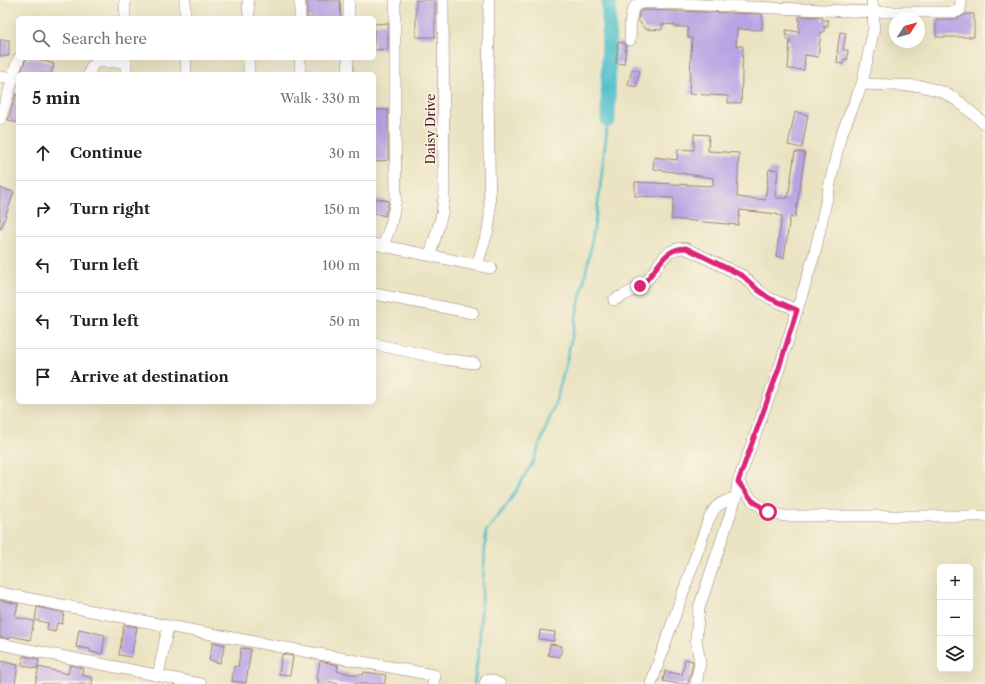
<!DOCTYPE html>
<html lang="en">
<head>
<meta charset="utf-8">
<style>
  :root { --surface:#fff; --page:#f6f6f6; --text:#202124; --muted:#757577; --line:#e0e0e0 }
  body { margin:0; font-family:"Libre Caslon Text",serif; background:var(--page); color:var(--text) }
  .controls { position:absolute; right:12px; bottom:12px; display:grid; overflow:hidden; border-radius:6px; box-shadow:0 4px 16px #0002 }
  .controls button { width:36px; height:36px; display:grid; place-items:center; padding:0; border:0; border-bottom:1px solid var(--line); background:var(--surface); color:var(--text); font:20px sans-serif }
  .compass { position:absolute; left:889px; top:12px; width:36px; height:36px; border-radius:50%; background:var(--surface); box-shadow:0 4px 16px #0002; rotate:54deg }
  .stop { position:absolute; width:12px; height:12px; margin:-9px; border:3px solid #db2777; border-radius:50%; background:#fff }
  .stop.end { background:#db2777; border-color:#fff; box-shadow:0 1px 4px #0008 }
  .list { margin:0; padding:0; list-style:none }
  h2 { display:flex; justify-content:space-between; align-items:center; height:52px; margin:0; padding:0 16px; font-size:17px }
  h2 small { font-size:13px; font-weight:400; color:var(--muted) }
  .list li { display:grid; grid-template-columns:26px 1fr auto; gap:12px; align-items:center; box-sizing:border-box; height:56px; padding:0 16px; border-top:1px solid var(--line) }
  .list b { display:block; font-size:15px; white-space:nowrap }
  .list em { font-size:13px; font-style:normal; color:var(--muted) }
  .icon { flex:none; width:22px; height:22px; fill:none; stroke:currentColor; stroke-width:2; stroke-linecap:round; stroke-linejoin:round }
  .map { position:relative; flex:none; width:985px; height:684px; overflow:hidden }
  .search { position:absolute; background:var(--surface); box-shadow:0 4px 16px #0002; left:16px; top:16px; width:360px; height:44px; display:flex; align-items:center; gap:10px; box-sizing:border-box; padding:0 14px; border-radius:6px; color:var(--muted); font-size:15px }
  .panel { position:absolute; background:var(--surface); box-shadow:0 4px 16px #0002; left:16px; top:72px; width:360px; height:332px; border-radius:6px }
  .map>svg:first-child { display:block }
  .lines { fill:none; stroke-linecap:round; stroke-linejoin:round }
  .stream { stroke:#53c1ca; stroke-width:2.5 }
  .river { stroke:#53c1ca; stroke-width:15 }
  .building { fill:#b7a4e4 }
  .minor-casing { stroke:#9a8176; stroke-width:12 }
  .minor { stroke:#fff; stroke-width:11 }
  .route { stroke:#db2777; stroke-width:5 }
  .labels { text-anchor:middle; stroke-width:3; stroke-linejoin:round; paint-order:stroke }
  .street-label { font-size:13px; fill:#4a1f2b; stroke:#fcf5e5 }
</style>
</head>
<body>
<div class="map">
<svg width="985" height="684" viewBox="0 0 985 684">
  <rect width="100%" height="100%" fill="#fcf5e5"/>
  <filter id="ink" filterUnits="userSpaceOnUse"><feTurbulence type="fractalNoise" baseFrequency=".025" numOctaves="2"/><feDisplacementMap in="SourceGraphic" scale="8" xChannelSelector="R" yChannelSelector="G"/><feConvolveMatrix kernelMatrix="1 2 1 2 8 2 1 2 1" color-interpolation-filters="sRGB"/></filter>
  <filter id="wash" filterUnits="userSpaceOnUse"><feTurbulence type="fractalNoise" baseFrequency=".012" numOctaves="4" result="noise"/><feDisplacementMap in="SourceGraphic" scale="16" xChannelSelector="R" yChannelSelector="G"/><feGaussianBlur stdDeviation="0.9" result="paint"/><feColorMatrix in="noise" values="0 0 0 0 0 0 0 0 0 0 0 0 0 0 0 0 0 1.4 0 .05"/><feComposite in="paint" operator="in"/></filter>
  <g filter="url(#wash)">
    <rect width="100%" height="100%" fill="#eae3c2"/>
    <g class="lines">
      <path class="stream" d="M474,684L479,648L486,532L509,502L533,462L556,401L566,363L589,257L599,197L608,120"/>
      <path class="river" d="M608,120L609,0"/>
    </g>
    <g id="blocks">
      <g class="building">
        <path d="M307,0H340L341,18H307Z"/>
        <rect x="416" y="0" width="19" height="37"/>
        <path d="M643,10L762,14V30L737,29L736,46H743L741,103H728V96L689,94L692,38H688V27H675V25L662,24V30L645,29L638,20L639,13Z"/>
        <path d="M966,14H974V37H936V19H956Z"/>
        <path d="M799,16L822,17V20H828V27H824V32H821L818,57L805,55L804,70L788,69L790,40H787L786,30L799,32Z"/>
        <path d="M388,23V49L374,50V24Z"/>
        <path d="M840,32L846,33L843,50H848L847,60L844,59L843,64L837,63L838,52H837Z"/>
        <rect x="0" y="40" width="9" height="16"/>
        <path d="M618,42L624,43L626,46L624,64L616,63Z"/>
        <path d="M26,58H35L54,64L51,74H21Z"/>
        <path d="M632,69L640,71L636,87L628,85Z"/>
        <path d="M16,94L18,95V123L8,120Z"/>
        <path d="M374,110H388V160L374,162Z"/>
        <path d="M795,112L808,115L802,148L788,145Z"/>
        <path d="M694,134L709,135L708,151L739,153L737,197L765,200L769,169L778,170L775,198H788L795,152L805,153L795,218L790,217L784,258L776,256L782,216L777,215V214L740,210L738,225L671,219L674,198L635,196V182L713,186V178L653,169L654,157L677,160L678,149L694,150Z"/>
        <path d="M0,188L14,192L1,229H0Z"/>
        <path d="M374,198L389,201L385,216L374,213Z"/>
        <path d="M0,600L18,604L15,617L34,621L30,640L11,636L10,639L0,637Z"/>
        <path d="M37,607L64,613L62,624L57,623L55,632L47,630L48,623L35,620Z"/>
        <path d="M124,625L137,627L131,657L119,655Z"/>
        <path d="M79,629L105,635L102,654L90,652V649L76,647Z"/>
        <path d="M540,630L555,632L554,641L539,639Z"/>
        <path d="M213,642L225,645L220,663L209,660Z"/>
        <path d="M550,644L562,646L560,657L548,655Z"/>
        <path d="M241,648L251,649L246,683L232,681L234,666L238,667Z"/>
        <path d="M282,654L293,656L290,675L279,674Z"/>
        <path d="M23,656L39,659L37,669L22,665Z"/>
        <path d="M685,659L693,661V663L688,684H678L663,681L665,671L682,675Z"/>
        <path d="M0,661L18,665L15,684H0Z"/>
        <path d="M320,661L338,665L337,671L356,675H363L364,672L386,675L384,684H340L329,682L328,684H317L319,680L317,679Z"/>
        <path d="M70,665L83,668L82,675L93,678L92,684H35L39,667L68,674Z"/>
      </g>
    </g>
  </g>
  <g filter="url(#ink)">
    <use href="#blocks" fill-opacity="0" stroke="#9a8176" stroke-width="1"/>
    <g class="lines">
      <defs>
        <g id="minor">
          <path d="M125,0V18"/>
          <path d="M185,0V18"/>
          <path d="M248,0L249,18"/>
          <path d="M300,18V0"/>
          <path d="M349,18V0"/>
          <path d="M630,40C631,31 628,7 639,4C645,2 653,3 659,3L872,12H956L960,10L961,0"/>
          <path d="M126,58V74"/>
          <path d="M186,58V74"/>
          <path d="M249,58V74"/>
          <path d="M89,74L92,66L96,62H126"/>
          <path d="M300,74V58"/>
          <path d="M348,74V58"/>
          <path d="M0,77H12"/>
          <path d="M862,84L921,86L943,92L958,101L985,124"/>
          <path d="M0,119L13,79L12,77L19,58"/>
          <path d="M374,244L491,268"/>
          <path d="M383,246L391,224L396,200L395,127V0"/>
          <path d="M430,255L442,214L444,197L443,0"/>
          <path d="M477,265L488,230L490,215L488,94L489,0"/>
          <path d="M374,294L473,313"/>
          <path d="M614,300C624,295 636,290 644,283C659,270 661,248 685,248L743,276L758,290L769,298L797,310"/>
          <path d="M374,344L444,359L474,363"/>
          <path d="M738,482L752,500L768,512L784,516H985"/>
          <path d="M0,593L168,626L433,675L435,676L433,684"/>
          <path d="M0,644L201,684"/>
          <path d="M158,676L168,626"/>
          <path d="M485,684L486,681L491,680L500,684"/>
          <path d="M651,684L708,521C716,503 719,504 736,497"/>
          <path d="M696,684L700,663L696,639L699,608L736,497L738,482L779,369L815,252L840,138L862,84L874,28L872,0"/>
        </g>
      </defs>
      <use href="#minor" class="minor-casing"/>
      <use href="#minor" class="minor"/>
    </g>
  </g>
  <g class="lines" filter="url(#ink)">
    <path class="route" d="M640,286C657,274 661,248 686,248L743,276L758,290L769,298L797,310L779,368L738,482L752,500L768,512"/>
  </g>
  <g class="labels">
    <g class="street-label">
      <text transform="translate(430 129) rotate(-90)" y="5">Daisy Drive</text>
    </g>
  </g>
</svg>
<div class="controls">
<button>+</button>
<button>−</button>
<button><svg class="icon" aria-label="layers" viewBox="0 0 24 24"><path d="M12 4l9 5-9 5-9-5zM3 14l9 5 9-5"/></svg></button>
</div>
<svg class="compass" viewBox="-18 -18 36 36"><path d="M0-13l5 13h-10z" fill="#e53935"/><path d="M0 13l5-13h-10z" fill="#757577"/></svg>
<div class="stop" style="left:768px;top:512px"></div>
<div class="stop end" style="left:640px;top:286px"></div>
<div class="search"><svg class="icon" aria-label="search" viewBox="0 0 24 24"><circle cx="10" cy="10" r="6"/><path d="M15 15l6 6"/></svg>Search here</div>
<section class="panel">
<h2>5 min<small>Walk · 330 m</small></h2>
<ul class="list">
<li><svg class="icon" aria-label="ahead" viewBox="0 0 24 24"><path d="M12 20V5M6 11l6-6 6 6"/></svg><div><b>Continue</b></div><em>30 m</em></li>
<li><svg class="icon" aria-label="right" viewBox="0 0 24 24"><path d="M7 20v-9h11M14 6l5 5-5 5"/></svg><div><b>Turn right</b></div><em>150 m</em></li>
<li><svg class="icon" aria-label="left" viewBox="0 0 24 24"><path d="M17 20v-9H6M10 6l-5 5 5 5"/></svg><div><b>Turn left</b></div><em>100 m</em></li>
<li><svg class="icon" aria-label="left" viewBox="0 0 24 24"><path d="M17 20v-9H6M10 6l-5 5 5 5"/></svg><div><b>Turn left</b></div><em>50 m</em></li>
<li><svg class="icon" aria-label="arrive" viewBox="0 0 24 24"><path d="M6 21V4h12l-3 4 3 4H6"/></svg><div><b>Arrive at destination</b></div></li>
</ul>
</section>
</div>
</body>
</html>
